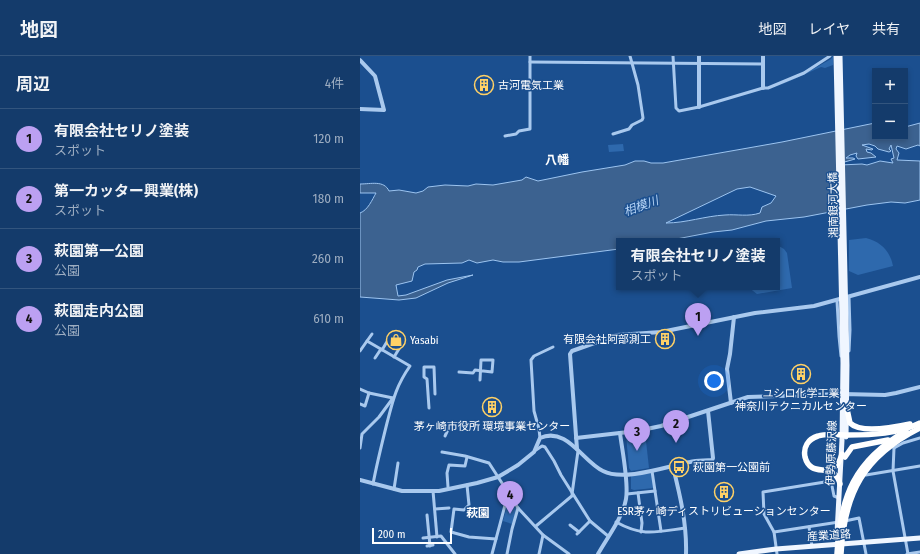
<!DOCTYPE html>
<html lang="ja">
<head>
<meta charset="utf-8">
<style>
  :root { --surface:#143b6b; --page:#1d4271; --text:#f1f3f6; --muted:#9dadc1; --line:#33557e; --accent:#bca0f2 }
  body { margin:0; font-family:"Fira Sans Condensed","Noto Sans JP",sans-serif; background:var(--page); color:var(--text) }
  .controls { position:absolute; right:12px; top:12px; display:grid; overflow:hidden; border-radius:0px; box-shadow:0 2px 6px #0003 }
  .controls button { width:36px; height:36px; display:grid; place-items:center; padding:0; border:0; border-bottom:1px solid var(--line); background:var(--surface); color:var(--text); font:20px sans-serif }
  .scale { position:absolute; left:12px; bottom:10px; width:80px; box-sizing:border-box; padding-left:4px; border:2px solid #fff; border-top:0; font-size:11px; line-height:14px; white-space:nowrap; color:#fff; -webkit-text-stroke:3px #1b4f8f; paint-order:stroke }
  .you { position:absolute; left:354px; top:325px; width:14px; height:14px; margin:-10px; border:3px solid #fff; border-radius:50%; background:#1a73e8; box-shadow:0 0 0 6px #1a73e833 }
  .badge { display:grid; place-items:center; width:26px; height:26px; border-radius:50%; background:var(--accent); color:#111; font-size:13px; font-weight:700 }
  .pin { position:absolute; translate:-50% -33px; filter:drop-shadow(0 1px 2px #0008) }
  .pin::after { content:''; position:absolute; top:21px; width:14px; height:12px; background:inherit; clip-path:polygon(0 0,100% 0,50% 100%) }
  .popup { position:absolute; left:256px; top:182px; width:164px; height:52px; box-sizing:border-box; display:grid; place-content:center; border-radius:0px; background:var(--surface); filter:drop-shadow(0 1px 3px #0005); font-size:13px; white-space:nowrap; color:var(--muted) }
  .popup b { font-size:15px; color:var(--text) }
  .popup::after { content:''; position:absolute; left:50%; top:100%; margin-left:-8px; border:8px solid transparent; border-top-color:var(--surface) }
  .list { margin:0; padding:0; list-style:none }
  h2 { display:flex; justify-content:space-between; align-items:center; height:52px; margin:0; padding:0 16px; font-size:17px }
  h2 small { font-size:13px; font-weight:400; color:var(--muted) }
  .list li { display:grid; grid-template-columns:26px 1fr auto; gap:12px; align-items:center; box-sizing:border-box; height:60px; padding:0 16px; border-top:1px solid var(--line) }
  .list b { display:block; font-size:15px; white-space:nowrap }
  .list p { margin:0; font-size:13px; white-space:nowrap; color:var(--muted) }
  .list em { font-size:13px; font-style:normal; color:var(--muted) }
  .map { position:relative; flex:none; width:560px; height:498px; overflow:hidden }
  header { display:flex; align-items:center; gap:24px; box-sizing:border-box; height:56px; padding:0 20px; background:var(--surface); border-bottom:1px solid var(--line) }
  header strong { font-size:19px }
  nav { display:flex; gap:22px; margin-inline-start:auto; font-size:14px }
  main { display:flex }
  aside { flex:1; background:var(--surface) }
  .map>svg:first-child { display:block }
  .green { fill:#2e69ad }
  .water { fill:#3c6290; stroke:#9cc4f0; fill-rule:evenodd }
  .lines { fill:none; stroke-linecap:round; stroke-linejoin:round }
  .minor { stroke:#a9c9ee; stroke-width:3 }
  .tertiary { stroke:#a9c9ee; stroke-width:4 }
  .primary { stroke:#f0f6ff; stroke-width:5 }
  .motorway { stroke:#fff; stroke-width:5.5 }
  .labels { text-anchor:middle; stroke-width:3; stroke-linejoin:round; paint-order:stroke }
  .poi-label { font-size:11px; fill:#fff; stroke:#1b4f8f; text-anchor:start }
  .street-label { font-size:11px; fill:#fff; stroke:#1b4f8f }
  .neighbourhood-label { font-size:12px; font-weight:bold; fill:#fff; stroke:#1b4f8f }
  .water-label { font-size:12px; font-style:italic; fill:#b5d3f5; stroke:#1b4f8f }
</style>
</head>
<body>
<header>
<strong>地図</strong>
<nav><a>地図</a><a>レイヤ</a><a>共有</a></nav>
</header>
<main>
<aside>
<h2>周辺<small>4件</small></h2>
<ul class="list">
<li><span class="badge">1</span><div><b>有限会社セリノ塗装</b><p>スポット</p></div><em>120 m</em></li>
<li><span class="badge">2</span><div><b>第一カッター興業(株)</b><p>スポット</p></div><em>180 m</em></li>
<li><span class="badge">3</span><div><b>萩園第一公園</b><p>公園</p></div><em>260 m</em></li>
<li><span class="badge">4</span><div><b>萩園走内公園</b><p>公園</p></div><em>610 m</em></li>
</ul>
</aside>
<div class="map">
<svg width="560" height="498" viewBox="0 0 560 498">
  <rect width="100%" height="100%" fill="#1b4f8f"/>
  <g class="green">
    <path d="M473,0V9L465,12L461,11L414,32L448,16L471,3Z"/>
    <path d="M263,88L264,95L249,96L248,89Z"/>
    <path d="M506,182C521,186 530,195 533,210L498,219L489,215V184Z"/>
    <path d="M417,189L424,193L427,197L432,232L397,238L388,231H417Z"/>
    <path d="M285,376L289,412L271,415L269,412L266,379Z"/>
    <path d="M292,417L294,432L274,434L271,433V419Z"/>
    <path d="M149,443L157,453L152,468L143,465Z"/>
  </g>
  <path class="water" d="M515,67V81H545V71L560,67V90L558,89L546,93L537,90L536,93L539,97L537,104L560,105V144L545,147L531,146L507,149L444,161L406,165L372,174L353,176L306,185H259V193L159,206H143L133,204L117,207L109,204L102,207L65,208L58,211L57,214L54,216L52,225L36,229L38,240L46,239L87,224L113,219L88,227L56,242L39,244L0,241V157C8,154 12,144 16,137H0V128C11,128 24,124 29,135L39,134L56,137L63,135L68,131L85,129L108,130L116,128L133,129L162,124L166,121L178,125L222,116L265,109L275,105H284L291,107H303L422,86ZM509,88L515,90L518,93L529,96L531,95L529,93L531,89L534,102L531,103L533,107L520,105L507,109L502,108L480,109L481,107L495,103L493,102H486L490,99L497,97L496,100L498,103L516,101L511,97L507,96L506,93L512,94L513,93L502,89ZM390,131L416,140L411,147L402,151L400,157C388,161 377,158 365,159C345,160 326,167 306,167L377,133Z"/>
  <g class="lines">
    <g class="minor">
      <path d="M313,0L316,52L319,55L339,51L403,32H408L444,17L470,0"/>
      <path d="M170,6L403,8"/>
      <path d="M253,78L269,73L272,69L282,64L283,62L278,29L270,0"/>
      <path d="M145,80L156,78L159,75L170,73V0"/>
      <path d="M477,245L479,280L481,300"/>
      <path d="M12,278L7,285L50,310C36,330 33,344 27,367C22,387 17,407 13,428"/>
      <path d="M22,294L28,284"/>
      <path d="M0,295L7,285"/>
      <path d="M489,295L490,274L489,241"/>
      <path d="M34,301L42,288"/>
      <path d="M15,302L21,293"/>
      <path d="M99,316L113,317L115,314L132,316L133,304H121L120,324"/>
      <path d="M0,333L9,337L33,342"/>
      <path d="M0,348L5,350L9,337"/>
      <path d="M69,352L67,323L64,321V311H74L75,338"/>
      <path d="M85,380L91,367"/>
      <path d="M180,382L179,373L174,355L171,304L174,300L193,291"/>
      <path d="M0,392L2,378L19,361L33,342"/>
      <path d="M534,392L533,415L548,498"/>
      <path d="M534,392L543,387L560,382"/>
      <path d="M176,394L182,390L185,391L194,405L201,419L230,465L248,480"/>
      <path d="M82,396L105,400L129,407L158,452L183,479L179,498"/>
      <path d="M292,415L301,475"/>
      <path d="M506,419L560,410"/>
      <path d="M107,429L109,449L104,454L94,453L91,476L109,481L136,483"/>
      <path d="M88,431L87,417L89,409L105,410L107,401"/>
      <path d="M34,433L38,407"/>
      <path d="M73,435L77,481"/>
      <path d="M278,437L282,467L281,476"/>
      <path d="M212,438L218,395"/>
      <path d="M267,438L295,435"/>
      <path d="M75,453L89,452"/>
      <path d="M67,459L70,490"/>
      <path d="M485,465L499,462L506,498"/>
      <path d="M256,466C283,481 296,476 325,472"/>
      <path d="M210,469L219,476"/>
      <path d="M176,470L213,439"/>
      <path d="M449,471L452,490"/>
      <path d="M414,476L479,466"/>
      <path d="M217,478L230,465"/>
      <path d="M183,479L209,498"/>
      <path d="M63,482L81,480L95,498"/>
      <path d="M67,490L73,489"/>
      <path d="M132,498L148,438"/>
      <path d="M147,498L152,473L158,452"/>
      <path d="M417,498L414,476L404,458L403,436L471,425L474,440L479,442"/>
      <path d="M547,498L560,496"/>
    </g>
    <g class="tertiary">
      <path d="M0,4L15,20L24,54L0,53"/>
      <path d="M403,32V0"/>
      <path d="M339,51V0"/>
      <path d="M371,347L367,313L370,298L374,261"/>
      <path d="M216,382L277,375L301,370L388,341L483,338L525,339L536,337L560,331"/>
      <path d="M217,393L210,298L212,295L257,279L301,276L395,257L454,250L560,221"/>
      <path d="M313,411C320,439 327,468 326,498"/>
      <path d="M0,424L42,435H79L117,427L138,421L158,409L174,396L180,382C207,370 223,406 243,415C264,426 308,410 330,406C337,404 345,405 352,404L353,402L348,355"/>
      <path d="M238,498C247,482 263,461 266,443C269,427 262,394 260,377"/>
    </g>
    <g class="primary">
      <path d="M476,0L483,307L482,384L477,477"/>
      <path d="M480,0L487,309L486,381"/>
      <path d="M379,498L416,493L560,482"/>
    </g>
    <g class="motorway">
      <path d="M487,353L490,367C501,378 536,371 550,368"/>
      <path d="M485,401L492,391L528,384"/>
      <path d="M466,413C477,413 479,407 482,398"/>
      <path d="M480,428C474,404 451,424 445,401C443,391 448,383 458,380C467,377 478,379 488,379C512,379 538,378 560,367"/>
      <path d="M477,498C480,441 494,405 546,375"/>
      <path d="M481,498C484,437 504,400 560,372"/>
    </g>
  </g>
  <defs>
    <symbol id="building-ring" viewBox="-11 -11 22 22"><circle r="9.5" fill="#1b4f8f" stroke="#ffd166" stroke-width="1.5"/><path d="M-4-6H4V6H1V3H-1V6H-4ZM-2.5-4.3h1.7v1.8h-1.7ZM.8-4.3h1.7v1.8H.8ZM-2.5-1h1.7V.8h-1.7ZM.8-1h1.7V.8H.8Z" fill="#ffd166"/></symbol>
    <symbol id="shop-ring" viewBox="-11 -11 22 22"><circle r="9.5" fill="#1b4f8f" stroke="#ffd166" stroke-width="1.5"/><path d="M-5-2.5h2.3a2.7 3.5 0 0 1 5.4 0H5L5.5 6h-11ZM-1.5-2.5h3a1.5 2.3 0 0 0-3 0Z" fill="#ffd166"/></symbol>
    <symbol id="bus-ring" viewBox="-11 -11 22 22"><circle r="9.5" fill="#1b4f8f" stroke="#ffd166" stroke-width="1.5"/><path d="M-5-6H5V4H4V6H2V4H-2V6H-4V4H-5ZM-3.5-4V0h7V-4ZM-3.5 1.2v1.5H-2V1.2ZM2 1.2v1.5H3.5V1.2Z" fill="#ffd166"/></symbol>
  </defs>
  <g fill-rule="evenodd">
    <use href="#building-ring" x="113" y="18" width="22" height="22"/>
    <use href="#building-ring" x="294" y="272" width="22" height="22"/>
    <use href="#shop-ring" x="25" y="273" width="22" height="22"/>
    <use href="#building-ring" x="430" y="307" width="22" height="22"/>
    <use href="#building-ring" x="121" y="340" width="22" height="22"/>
    <use href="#bus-ring" x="308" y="400" width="22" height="22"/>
    <use href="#building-ring" x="353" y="425" width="22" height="22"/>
  </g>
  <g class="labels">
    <g class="poi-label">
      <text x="138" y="33">古河電気工業</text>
      <text x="291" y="287" text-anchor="end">有限会社阿部測工</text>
      <text x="50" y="288">Yasabi</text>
      <text x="441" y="341" text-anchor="middle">ユシロ化学工業<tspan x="441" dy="13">神奈川テクニカルセンター</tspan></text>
      <text x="132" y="374" text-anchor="middle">茅ヶ崎市役所 環境事業センター</text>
      <text x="333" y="415">萩園第一公園前</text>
      <text x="364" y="459" text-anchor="middle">ESR茅ヶ崎ディストリビューションセンター</text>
    </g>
    <g class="street-label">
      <text transform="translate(473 149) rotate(-91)" y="4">湘南銀河大橋</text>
      <text transform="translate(471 397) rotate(-88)" y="4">伊勢原藤沢線</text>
      <text transform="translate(469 479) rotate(-4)" y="4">産業道路</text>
    </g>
    <g class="neighbourhood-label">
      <text x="197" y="108">八幡</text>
      <text x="118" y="461">萩園</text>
    </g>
    <g class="water-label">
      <text transform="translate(281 150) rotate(-20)" y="4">相模川</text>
    </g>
  </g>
</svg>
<div class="controls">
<button>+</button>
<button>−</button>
</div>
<div class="scale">200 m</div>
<div class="you"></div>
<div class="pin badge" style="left:338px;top:280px">1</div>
<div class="popup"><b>有限会社セリノ塗装</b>スポット</div>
<div class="pin badge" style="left:316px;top:387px">2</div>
<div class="pin badge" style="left:277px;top:395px">3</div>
<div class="pin badge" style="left:150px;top:458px">4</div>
</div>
</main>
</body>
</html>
